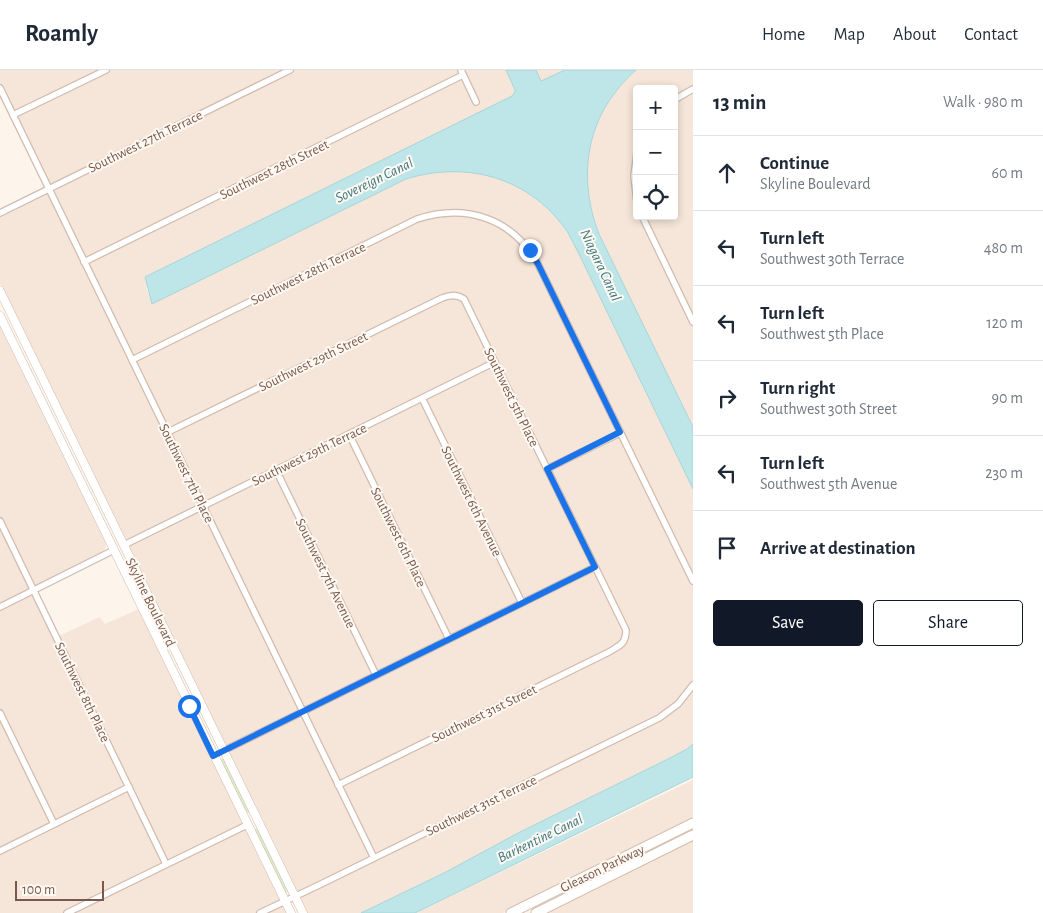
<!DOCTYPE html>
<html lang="en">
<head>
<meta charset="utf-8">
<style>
  :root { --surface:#fff; --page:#f2f2f3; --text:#1f2937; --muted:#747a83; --line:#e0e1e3; --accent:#111827 }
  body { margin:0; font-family:"Alegreya Sans",sans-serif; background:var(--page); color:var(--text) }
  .controls { position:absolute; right:15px; top:15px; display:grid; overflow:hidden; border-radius:5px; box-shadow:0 2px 8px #0003 }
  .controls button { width:45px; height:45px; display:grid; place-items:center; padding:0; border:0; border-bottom:1px solid var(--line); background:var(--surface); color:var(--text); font:25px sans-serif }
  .scale { position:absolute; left:15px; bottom:12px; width:89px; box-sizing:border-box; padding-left:5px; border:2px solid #7a594c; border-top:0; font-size:14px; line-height:18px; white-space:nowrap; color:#7a594c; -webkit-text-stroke:4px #fff9f3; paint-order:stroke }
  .stop { position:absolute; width:15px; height:15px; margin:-11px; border:4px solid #1a73e8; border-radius:50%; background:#fff }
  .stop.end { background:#1a73e8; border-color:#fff; box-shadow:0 1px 5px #0008 }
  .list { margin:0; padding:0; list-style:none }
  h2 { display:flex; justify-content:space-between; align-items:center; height:65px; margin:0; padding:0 20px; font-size:21px }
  h2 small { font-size:16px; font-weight:400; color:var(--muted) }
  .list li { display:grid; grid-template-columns:32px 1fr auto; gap:15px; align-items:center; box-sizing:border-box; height:75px; padding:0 20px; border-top:1px solid var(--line) }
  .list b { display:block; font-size:19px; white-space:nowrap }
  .list p { margin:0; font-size:16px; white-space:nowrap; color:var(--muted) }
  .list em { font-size:16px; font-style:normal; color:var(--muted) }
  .actions { display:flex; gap:10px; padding:15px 20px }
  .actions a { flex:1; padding:11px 0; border:1px solid var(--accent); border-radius:5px; text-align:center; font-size:18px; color:var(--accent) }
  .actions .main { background:var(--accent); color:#fff }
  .icon { flex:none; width:28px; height:28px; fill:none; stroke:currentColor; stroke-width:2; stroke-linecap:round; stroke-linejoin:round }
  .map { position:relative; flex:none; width:693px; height:843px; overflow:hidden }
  header { display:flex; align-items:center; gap:30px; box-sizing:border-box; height:70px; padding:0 25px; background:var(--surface); border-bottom:1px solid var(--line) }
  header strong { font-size:24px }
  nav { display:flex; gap:28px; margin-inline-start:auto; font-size:18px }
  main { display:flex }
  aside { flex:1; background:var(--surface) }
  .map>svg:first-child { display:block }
  .residential { fill:#f5e6d9; fill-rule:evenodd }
  .green { fill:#daecc8 }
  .water { fill:#bee5e8; stroke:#a4d6da }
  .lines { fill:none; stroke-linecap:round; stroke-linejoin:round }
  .minor-casing { stroke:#d1bbaf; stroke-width:8 }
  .tertiary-casing { stroke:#d1bbaf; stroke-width:9 }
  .secondary-casing { stroke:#d6beaf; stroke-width:11 }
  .minor { stroke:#fff; stroke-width:5.5 }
  .tertiary { stroke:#fff; stroke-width:8 }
  .secondary { stroke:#fff; stroke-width:9 }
  .route { stroke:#1a73e8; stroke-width:6 }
  .labels { text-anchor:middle; stroke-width:4; stroke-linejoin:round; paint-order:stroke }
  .street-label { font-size:14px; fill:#7a594c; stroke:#fff9f3 }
  .water-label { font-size:15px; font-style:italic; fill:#3f797f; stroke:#fff9f3 }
</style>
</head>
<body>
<header>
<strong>Roamly</strong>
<nav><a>Home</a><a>Map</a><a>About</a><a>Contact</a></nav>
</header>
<main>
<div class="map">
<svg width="693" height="843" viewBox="0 0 693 843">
  <rect width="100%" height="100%" fill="#fdf5eb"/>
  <g class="residential">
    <path d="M0,0H506L515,20V22L512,26L145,207L147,220L152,233L395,114L416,106L449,101L468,102L485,104L502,110L518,117L531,125L544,136L557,149L567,163L579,183L693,419V674L687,679L666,690L520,762L444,803L361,843H306L0,214V145L51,120L0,12Z"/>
    <path d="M536,0H565L541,12Z"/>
    <path d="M636,0H693V357L599,164L590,135L587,99L589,81L597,55L608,32L620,16ZM637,19H674V146H637Z"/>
    <path d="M0,254L106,472L105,479L102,483L35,516L59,566L100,547L105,554L139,539L288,843H0Z"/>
    <path d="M693,710V749L503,843H416Z"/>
    <path d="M693,769V843H544Z"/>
  </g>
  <g class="green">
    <path d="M222,689L226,691L249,740V743L245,741L220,690Z"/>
    <path d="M255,759H257L258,760L286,815L287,822H284L255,763Z"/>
  </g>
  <g class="water">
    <path d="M506,0H536L541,11L565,0H636C587,43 576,104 599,164L693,357V419L579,184C575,177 572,170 568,163C531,108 468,90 406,109L152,234L145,207L512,26L515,22V20Z"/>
    <path d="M693,674V707L415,843H361L444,803L520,762L666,690L687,679Z"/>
  </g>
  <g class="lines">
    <defs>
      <g id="minor">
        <path d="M461,0L476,32"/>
        <path d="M0,18L374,788"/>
        <path d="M674,30L693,19"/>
        <path d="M13,45L106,0"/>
        <path d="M637,83L634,106L637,132"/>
        <path d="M0,143L290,0"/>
        <path d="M642,146L693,252"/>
        <path d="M84,192L463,5"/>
        <path d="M132,290L417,149C466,133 512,148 538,194L693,511"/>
        <path d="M422,328L522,533"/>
        <path d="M168,362L442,228C451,225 456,224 464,229L626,560C626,574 620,575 609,582L338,715"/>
        <path d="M349,364L449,569"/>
        <path d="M547,399L620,363"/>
        <path d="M276,400L376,605"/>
        <path d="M0,451L166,794"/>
        <path d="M124,475L495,292"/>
        <path d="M0,537L114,480"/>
        <path d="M0,643L54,754"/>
        <path d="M223,681L595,497"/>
        <path d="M0,781L129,717"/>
        <path d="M67,843L247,755"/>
        <path d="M260,843L317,816L659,648L678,634L693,615"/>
      </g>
      <g id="tertiary">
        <path d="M0,221L303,843"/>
        <path d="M0,246L291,843"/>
      </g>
      <g id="secondary">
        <path d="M511,843L693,753"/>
        <path d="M536,843L693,765"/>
      </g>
    </defs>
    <use href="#minor" class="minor-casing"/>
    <use href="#tertiary" class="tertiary-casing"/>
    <use href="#secondary" class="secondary-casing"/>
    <use href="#minor" class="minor"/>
    <use href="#tertiary" class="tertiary"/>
    <use href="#secondary" class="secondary"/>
  </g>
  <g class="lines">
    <path class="route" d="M189,636L213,686L595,497L547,399L620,362L538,194L530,180"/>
  </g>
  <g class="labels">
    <g class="street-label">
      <text transform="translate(145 71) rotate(-26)" y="5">Southwest 27th Terrace</text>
      <text transform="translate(274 99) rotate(-26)" y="5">Southwest 28th Street</text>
      <text transform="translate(308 203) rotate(-26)" y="5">Southwest 28th Terrace</text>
      <text transform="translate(313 291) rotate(-26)" y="5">Southwest 29th Street</text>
      <text transform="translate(512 327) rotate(64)" y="5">Southwest 5th Place</text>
      <text transform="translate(309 384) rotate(-26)" y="5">Southwest 29th Terrace</text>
      <text transform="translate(187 403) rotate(64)" y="5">Southwest 7th Place</text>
      <text transform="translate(472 431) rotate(64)" y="5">Southwest 6th Avenue</text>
      <text transform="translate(399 467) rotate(64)" y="5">Southwest 6th Place</text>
      <text transform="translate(326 503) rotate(64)" y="5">Southwest 7th Avenue</text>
      <text transform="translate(151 532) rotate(64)" y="5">Skyline Boulevard</text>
      <text transform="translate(83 622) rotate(64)" y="5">Southwest 8th Place</text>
      <text transform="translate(484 643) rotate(-26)" y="5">Southwest 31st Street</text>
      <text transform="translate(481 735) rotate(-26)" y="5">Southwest 31st Terrace</text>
      <text transform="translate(602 798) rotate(-26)" y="5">Gleason Parkway</text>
    </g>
    <g class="water-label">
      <text transform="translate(374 110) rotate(-26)" y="5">Sovereign Canal</text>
      <text transform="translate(601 195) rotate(65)" y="5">Niagara Canal</text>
      <text transform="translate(540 768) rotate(-26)" y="5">Barkentine Canal</text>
    </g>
  </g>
</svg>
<div class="controls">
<button>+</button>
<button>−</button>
<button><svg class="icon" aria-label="locate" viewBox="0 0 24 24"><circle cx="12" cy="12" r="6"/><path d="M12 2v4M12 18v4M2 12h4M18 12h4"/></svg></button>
</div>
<div class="scale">100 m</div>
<div class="stop" style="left:189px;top:636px"></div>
<div class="stop end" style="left:530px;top:180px"></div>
</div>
<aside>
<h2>13 min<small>Walk · 980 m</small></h2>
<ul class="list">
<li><svg class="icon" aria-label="ahead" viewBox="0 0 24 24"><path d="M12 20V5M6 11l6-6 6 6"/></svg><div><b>Continue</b><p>Skyline Boulevard</p></div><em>60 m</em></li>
<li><svg class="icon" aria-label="left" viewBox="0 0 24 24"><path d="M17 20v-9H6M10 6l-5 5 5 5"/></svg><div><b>Turn left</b><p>Southwest 30th Terrace</p></div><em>480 m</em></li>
<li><svg class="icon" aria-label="left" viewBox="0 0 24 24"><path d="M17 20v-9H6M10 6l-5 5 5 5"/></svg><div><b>Turn left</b><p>Southwest 5th Place</p></div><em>120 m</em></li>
<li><svg class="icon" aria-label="right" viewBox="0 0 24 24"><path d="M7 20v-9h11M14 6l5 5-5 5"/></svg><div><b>Turn right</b><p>Southwest 30th Street</p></div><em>90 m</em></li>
<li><svg class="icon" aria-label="left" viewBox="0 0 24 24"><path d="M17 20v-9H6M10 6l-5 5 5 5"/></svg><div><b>Turn left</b><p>Southwest 5th Avenue</p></div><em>230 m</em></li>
<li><svg class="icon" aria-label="arrive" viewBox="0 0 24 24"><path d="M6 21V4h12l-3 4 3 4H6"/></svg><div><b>Arrive at destination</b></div></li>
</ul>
<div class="actions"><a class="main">Save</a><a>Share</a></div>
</aside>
</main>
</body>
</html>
